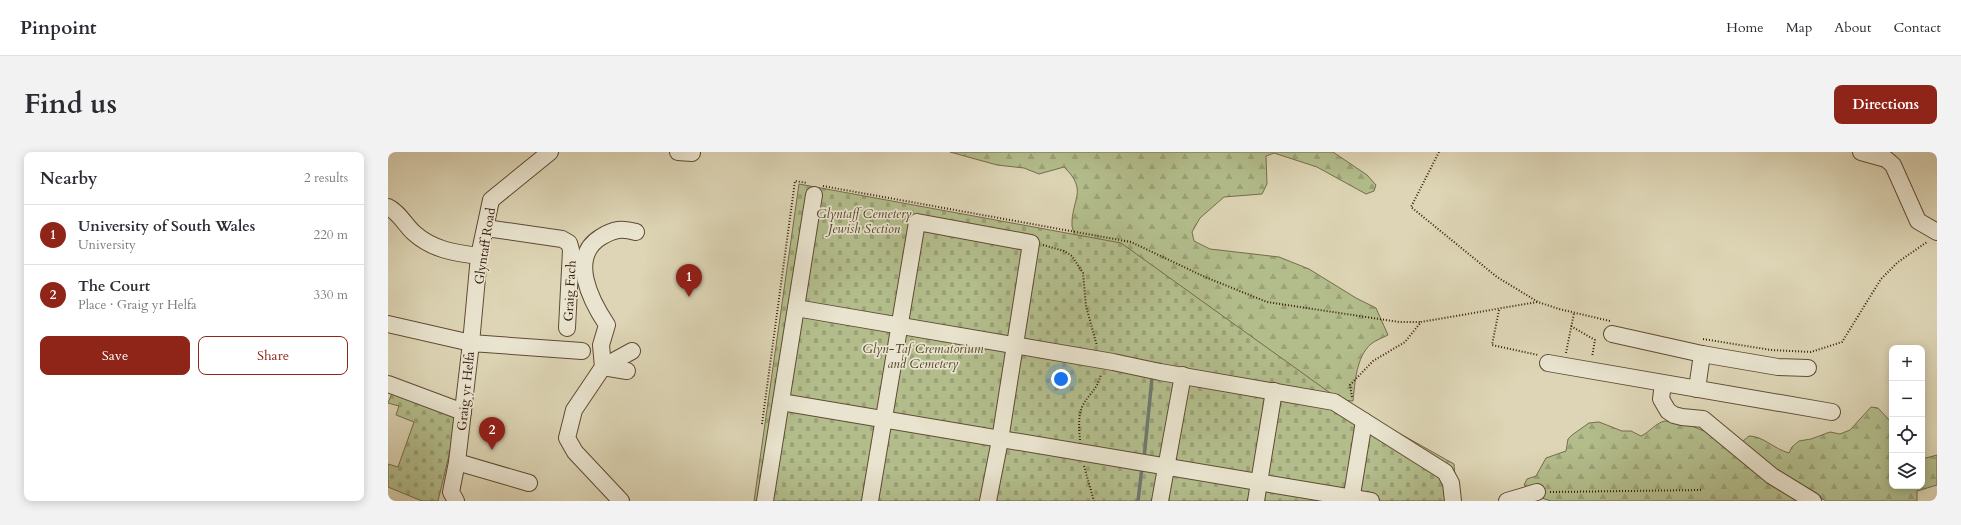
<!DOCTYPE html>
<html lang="en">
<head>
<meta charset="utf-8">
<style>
  :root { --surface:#fff; --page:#f2f2f3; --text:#2b2b33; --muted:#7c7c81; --line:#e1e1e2; --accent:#8f2418 }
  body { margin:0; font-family:Cardo,serif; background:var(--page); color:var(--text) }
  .controls { position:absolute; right:12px; bottom:12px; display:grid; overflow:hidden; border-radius:8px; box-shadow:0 2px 10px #0003 }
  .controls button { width:36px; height:36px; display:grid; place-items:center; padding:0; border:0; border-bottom:1px solid var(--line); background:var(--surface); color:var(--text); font:20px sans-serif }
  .you { position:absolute; left:673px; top:227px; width:14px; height:14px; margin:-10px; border:3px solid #fff; border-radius:50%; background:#1a73e8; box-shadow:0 0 0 6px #1a73e833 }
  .badge { display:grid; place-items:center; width:26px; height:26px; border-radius:50%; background:var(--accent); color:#fff; font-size:13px; font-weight:700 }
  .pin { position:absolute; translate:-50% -33px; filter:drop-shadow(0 1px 2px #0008) }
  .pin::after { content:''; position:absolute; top:21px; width:14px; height:12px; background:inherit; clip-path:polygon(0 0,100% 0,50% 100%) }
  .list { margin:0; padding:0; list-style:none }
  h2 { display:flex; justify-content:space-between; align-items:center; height:52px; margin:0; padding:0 16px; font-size:17px }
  h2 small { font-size:13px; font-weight:400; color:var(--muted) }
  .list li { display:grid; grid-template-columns:26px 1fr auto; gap:12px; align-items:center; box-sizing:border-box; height:60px; padding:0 16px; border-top:1px solid var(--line) }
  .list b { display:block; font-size:15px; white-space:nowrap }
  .list p { margin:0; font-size:13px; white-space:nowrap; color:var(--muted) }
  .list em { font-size:13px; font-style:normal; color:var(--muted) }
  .actions { display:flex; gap:8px; padding:12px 16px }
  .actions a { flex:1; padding:9px 0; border:1px solid var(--accent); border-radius:8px; text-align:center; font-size:14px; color:var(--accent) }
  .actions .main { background:var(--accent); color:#fff }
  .icon { flex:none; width:22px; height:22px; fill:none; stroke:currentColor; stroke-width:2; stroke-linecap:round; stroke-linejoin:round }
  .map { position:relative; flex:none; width:1549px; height:349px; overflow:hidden; border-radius:8px }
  header { display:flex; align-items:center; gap:24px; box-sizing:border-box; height:56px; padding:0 20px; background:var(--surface); border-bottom:1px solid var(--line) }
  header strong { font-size:19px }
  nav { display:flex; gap:22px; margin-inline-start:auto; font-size:14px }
  .intro { display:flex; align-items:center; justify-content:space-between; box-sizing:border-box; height:96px; padding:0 24px }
  h1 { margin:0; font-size:28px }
  .button { padding:10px 18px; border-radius:8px; background:var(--accent); color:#fff; font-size:14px; font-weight:700 }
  main { display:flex; gap:24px; padding:0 24px }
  aside { flex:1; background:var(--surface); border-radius:8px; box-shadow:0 2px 10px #0003 }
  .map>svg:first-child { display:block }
  .forest { fill:url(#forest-firs); stroke:#766c4a }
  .cemetery { fill:url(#cemetery-stones); stroke:#766c4a }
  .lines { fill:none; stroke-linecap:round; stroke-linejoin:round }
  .stream { stroke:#707971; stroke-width:3.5 }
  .minor-casing { stroke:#614a34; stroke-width:18 }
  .path { stroke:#381b09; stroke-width:2; stroke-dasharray:1 2; stroke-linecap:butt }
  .minor { stroke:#e9e4cf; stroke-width:16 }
  .labels { text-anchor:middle; stroke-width:3.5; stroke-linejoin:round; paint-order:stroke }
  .park-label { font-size:13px; font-style:italic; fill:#57442a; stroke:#e9e4cf }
  .street-label { font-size:13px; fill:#381b09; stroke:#e9e4cf }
</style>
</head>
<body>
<header>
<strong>Pinpoint</strong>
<nav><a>Home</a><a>Map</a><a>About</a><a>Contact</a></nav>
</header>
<div class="intro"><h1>Find us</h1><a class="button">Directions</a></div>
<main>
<aside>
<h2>Nearby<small>2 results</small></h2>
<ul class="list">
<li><span class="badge">1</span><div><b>University of South Wales</b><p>University</p></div><em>220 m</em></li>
<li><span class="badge">2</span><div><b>The Court</b><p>Place · Graig yr Helfa</p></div><em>330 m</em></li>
</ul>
<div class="actions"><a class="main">Save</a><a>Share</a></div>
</aside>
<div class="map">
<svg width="1549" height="349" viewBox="0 0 1549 349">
  <defs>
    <pattern id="forest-firs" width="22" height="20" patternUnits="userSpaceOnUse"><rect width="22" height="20" fill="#b3bd8c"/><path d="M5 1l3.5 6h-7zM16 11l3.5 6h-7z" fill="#9ba277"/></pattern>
    <pattern id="cemetery-stones" width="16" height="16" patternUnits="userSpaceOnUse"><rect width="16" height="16" fill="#b3bd8c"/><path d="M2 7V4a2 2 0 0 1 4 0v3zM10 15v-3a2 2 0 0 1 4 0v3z" fill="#9ba277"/></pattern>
  </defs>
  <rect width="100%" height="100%" fill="#ddd5b5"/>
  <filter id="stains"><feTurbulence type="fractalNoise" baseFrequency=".005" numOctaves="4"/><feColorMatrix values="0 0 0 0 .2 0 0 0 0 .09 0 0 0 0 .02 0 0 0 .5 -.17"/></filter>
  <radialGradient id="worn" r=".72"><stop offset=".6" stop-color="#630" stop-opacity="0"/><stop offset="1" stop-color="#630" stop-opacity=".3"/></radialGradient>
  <g class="forest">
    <path d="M562,0H945L979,23L988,33L986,39L978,42L929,15L886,1L878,4L879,32L874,42L836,45L812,66L804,80L806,89L822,97L891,105L921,117L968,146L988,156L1000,183C994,186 988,188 983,192C968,205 967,231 965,249L952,248L688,89C687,84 685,79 684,74C683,47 701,39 676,15L651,22L636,16L609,13Z"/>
    <path d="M1483,255L1490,256L1504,271V334H1534V307L1549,303V333L1529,339V349H1438L1399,327L1354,290L1361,284C1375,284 1386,297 1401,301L1404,295L1411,289L1423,287L1442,280L1452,282L1462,278Z"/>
    <path d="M1277,269L1304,274L1318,280L1410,349H1163L1151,345L1136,333L1139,327L1148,324L1158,306L1178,299L1180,287L1184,283L1201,271L1211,270L1234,279H1243L1253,284C1262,280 1267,271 1277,269Z"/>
  </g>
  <g class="cemetery">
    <path d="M411,32L733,91L952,248L1066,312L1069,349H366Z"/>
    <path d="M5,239L70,266L50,349H34L0,335V312L10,315L26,270L8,263L11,254L0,251Z"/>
  </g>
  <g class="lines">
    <g class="stream">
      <path d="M756,306L764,226"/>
      <path d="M750,349L754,315"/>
    </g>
    <defs>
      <g id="minor">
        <path d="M290,0L304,1"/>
        <path d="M1473,0L1498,7L1505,13L1530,69L1549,80"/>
        <path d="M0,55C11,60 17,73 26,81C45,98 67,101 91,104"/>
        <path d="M98,76L174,87L181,91L183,98L179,176"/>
        <path d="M408,156L725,210L772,220L946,250L1057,320L1063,331L1065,349"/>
        <path d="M0,172L83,191L91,104L103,48L162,0"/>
        <path d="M1224,182L1314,202L1390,215L1420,216"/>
        <path d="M1160,211L1444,260"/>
        <path d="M215,215L213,193L219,173C203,149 180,105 213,85C226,77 234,76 248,80"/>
        <path d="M215,215L239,219"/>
        <path d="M0,232L75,260"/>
        <path d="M1275,232L1273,247L1280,259L1286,263L1294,265L1315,267L1384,324L1425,349"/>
        <path d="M1309,237L1314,202"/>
        <path d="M393,250L983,349"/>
        <path d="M69,310L141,331"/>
        <path d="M68,349L63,340L69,310L83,191L194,199"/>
        <path d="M233,349L187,300L179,286L186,258L215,215L244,199"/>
        <path d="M377,349L426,43"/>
        <path d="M482,349L529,70L643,91L612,288L600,349"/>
        <path d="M772,349L795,223"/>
        <path d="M868,349L886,239"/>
        <path d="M963,349L976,269"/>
        <path d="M1119,349L1149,340"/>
      </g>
    </defs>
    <use href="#minor" class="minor-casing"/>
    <g class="path">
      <path d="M1051,0L1023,55L1109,125L1150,150L1171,157L1222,169"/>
      <path d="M435,34L743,90L817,125L879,150L1011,170H1033"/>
      <path d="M655,93L676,99L684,104L695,121L698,154L709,194"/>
      <path d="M1111,158L1104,193L1150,203"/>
      <path d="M1183,174L1207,188L1204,205"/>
      <path d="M1315,187L1383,198L1423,200L1454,190L1493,127L1510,110L1539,90"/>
      <path d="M1178,201L1186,161"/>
      <path d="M964,245L962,233L985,209L1017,190L1033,170L1149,150"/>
      <path d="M374,272L407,29L419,31"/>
      <path d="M692,288C691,277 690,265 694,255C700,242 709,239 713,222"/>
      <path d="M696,314L706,349"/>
      <path d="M1162,340L1314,338"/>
    </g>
    <use href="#minor" class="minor"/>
  </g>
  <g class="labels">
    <g class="park-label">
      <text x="476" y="66">Glyntaff Cemetery<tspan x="476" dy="15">Jewish Section</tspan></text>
      <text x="535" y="201">Glyn-Taf Crematorium<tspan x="535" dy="15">and Cemetery</tspan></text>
    </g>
    <g class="street-label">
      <text transform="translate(96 94) rotate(-81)" y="5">Glyntaff Road</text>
      <text transform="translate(181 139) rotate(-87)" y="5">Graig Fach</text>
      <text transform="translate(77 239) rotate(-84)" y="5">Graig yr Helfa</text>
    </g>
  </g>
  <rect width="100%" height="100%" filter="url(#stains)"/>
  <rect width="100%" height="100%" fill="url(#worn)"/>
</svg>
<div class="controls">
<button>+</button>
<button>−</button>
<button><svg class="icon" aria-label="locate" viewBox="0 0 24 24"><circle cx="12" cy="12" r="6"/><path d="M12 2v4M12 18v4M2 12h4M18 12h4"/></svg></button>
<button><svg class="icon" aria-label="layers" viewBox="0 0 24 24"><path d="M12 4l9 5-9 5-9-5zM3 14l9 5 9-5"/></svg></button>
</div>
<div class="you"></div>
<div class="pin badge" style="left:301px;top:145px">1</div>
<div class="pin badge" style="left:104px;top:298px">2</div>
</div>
</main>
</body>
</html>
